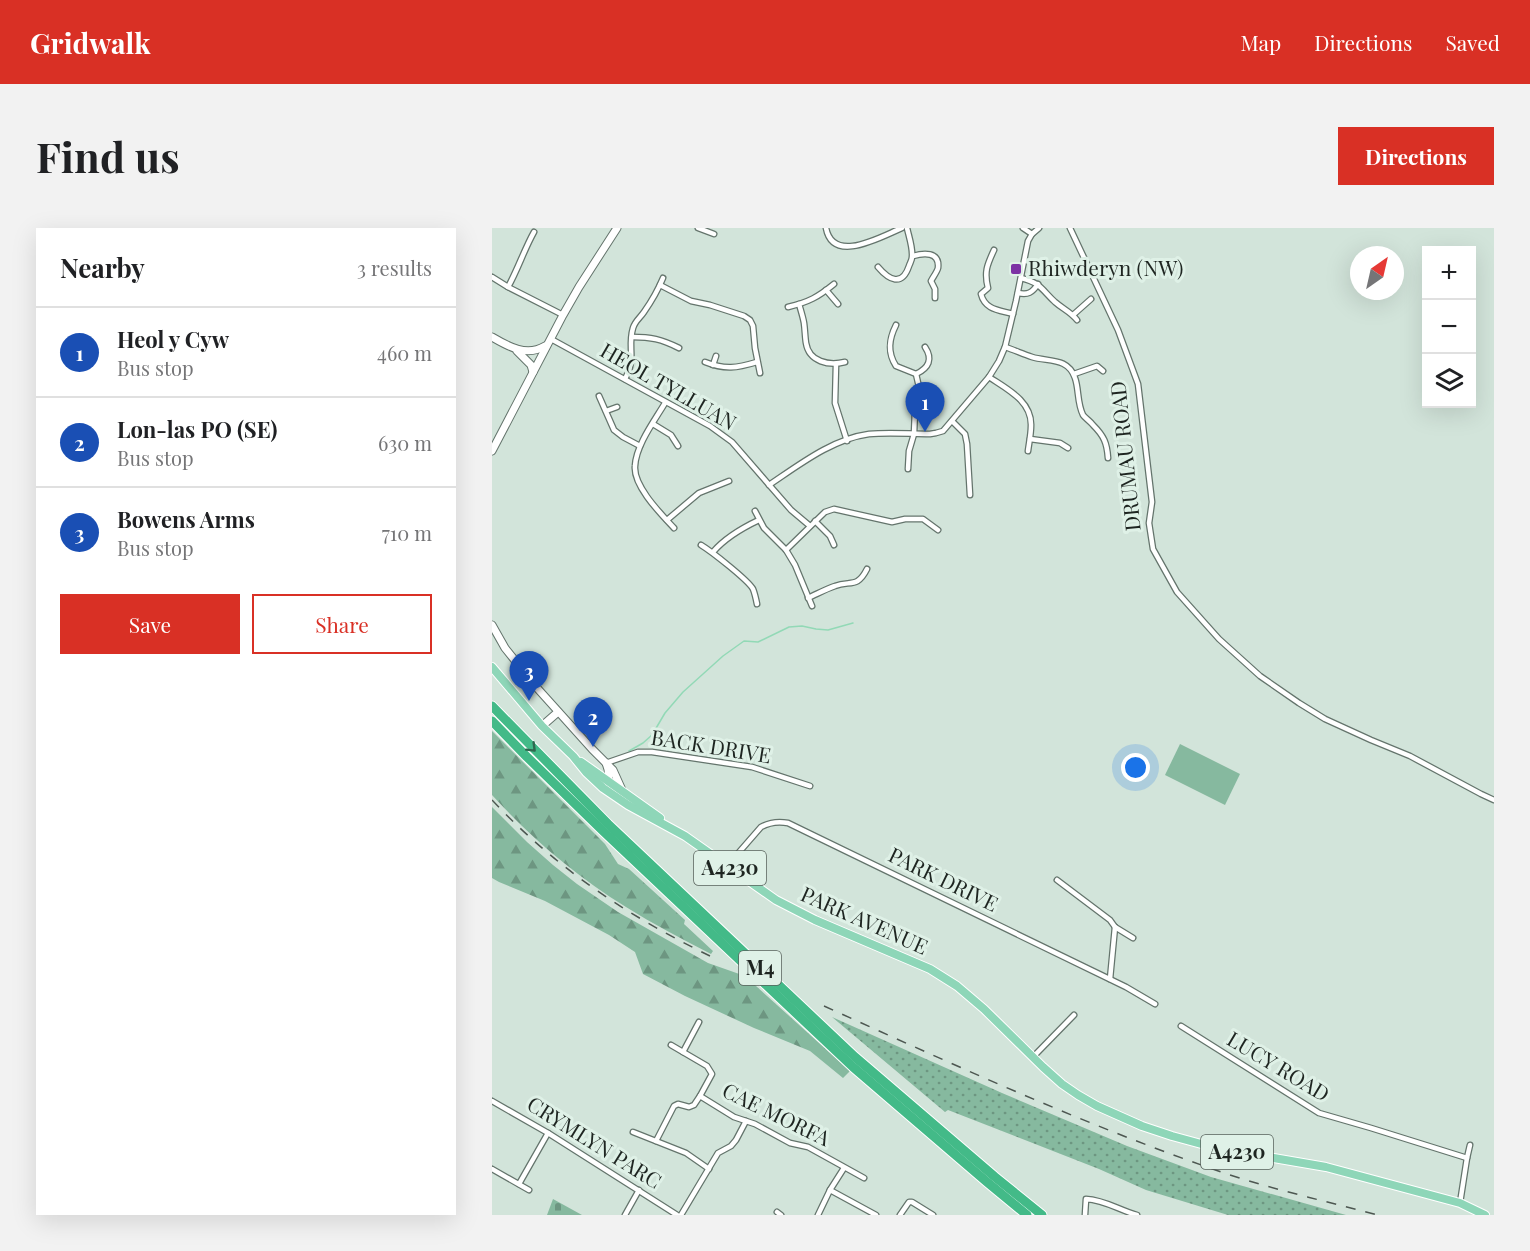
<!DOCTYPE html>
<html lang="en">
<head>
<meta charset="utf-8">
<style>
  :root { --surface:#fff; --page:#f2f2f2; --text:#202124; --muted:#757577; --line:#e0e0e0; --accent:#d93025 }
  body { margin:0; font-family:"Playfair Display",serif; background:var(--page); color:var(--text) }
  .controls { position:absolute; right:18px; top:18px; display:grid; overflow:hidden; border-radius:0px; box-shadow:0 6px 24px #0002 }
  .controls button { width:54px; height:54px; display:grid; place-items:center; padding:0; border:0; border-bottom:2px solid var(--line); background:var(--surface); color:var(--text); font:30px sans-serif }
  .compass { position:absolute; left:858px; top:18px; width:54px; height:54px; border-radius:50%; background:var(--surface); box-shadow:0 6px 24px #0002; rotate:34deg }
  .you { position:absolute; left:644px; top:540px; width:21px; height:21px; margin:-15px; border:4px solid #fff; border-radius:50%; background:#1a73e8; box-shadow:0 0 0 9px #1a73e833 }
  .badge { display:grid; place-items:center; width:39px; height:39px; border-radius:50%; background:var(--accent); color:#fff; font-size:20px; font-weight:700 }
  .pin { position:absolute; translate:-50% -50px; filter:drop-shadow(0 2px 3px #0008) }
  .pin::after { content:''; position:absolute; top:32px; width:21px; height:18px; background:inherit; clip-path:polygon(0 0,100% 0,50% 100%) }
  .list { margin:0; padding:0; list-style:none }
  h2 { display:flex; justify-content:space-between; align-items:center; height:78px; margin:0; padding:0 24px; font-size:26px }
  h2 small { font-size:20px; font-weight:400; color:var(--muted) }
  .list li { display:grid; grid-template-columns:39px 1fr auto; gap:18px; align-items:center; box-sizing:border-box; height:90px; padding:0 24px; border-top:2px solid var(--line) }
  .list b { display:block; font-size:22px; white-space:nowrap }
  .list p { margin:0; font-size:20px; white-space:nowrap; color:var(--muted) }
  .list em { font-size:20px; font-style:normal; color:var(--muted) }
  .actions { display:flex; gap:12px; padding:18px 24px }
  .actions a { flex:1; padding:14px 0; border:2px solid var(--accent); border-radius:0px; text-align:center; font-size:21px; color:var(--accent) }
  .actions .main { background:var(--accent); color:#fff }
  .icon { flex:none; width:33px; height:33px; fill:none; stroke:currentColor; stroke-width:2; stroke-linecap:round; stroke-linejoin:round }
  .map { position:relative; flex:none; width:1002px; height:987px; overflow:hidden; border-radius:0px }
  header { display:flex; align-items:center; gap:36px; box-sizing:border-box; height:84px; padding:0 30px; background:var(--accent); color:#fff }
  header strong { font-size:28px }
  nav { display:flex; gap:33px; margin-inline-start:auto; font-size:21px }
  .intro { display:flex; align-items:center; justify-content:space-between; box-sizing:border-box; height:144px; padding:0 36px }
  h1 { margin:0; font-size:42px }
  .button { padding:15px 27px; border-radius:0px; background:var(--accent); color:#fff; font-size:21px; font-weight:700 }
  main { display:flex; gap:36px; padding:0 36px }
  aside { flex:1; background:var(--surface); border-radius:0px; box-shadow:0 6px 24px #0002 }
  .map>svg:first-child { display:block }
  .grass { fill:url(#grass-dots) }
  .forest { fill:url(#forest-firs) }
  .cemetery { fill:url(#cemetery-stones) }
  .garden { fill:#86b99f }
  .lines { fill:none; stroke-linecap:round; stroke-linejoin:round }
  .stream { stroke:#92d9b6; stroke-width:1.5 }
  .minor-casing { stroke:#64746c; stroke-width:7 }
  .secondary-casing { stroke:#64746c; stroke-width:9 }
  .primary-casing { stroke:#fff; stroke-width:10 }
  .motorway-casing { stroke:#fff; stroke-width:11 }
  .minor { stroke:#fff; stroke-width:4.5 }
  .secondary { stroke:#fff; stroke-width:7 }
  .primary { stroke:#8ed6b8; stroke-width:8 }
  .motorway { stroke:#43ba88; stroke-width:9 }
  .rail { stroke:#4d5751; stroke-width:1.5; stroke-dasharray:10 10; stroke-linecap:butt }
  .oneway { stroke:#2f684f }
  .poi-dot { fill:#7d32a4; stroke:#dff1e7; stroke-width:2 }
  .labels { text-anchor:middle; stroke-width:6; stroke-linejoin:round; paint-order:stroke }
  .shield { fill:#dff1e7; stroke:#58625c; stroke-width:1.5 }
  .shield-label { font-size:20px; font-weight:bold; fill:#1e2521 }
  .poi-label { font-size:21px; fill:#1e2521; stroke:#dff1e7; text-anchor:start }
  .street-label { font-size:21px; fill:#1e2521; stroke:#dff1e7 }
</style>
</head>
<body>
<header>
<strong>Gridwalk</strong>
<nav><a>Map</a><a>Directions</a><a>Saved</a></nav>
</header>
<div class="intro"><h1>Find us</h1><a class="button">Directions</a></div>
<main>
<aside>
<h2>Nearby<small>3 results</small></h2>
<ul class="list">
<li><span class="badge" style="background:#1a4fb4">1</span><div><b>Heol y Cyw</b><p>Bus stop</p></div><em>460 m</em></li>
<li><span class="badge" style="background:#1a4fb4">2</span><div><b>Lon-las PO (SE)</b><p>Bus stop</p></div><em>630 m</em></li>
<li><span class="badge" style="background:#1a4fb4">3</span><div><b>Bowens Arms</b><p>Bus stop</p></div><em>710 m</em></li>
</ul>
<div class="actions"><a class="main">Save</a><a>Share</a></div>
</aside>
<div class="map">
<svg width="1002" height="987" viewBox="0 0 1002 987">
  <defs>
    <pattern id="grass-dots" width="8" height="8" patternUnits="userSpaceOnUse" patternTransform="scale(1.5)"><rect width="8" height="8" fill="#86b99f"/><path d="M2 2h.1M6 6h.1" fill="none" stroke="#6d9681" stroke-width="1.8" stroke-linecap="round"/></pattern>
    <pattern id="forest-firs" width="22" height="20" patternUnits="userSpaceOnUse" patternTransform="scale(1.5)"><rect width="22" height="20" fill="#86b99f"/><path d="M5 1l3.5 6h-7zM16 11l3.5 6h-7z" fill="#6d9681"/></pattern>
    <pattern id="cemetery-stones" width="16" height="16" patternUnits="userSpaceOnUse" patternTransform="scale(1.5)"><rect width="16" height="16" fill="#86b99f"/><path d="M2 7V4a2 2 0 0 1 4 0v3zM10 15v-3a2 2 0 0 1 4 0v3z" fill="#6d9681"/></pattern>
  </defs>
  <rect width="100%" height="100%" fill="#d2e4da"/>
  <path class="grass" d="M340,789L510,865L635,918L719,949L854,987H736L654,962L607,941L456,882L453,884Z"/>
  <g class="forest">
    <path d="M0,503L113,616L126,636L137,641L193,692L192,696L221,723L219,726C190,711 161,696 134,679C85,649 39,610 0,567Z"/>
    <path d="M0,579L35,614L61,637L85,656L126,684L216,735L253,748L358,843L351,850L318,823L262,800L193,768L151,746L143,724L117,707L53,673L7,654L0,650Z"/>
  </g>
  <path class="cemetery" d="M61,971L90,987H55Z"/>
  <path class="garden" d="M688,516L748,546L733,577L673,547Z"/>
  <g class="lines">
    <path class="stream" d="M137,523L151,515L160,507L173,485L191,464L231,428L252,413L266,414L297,399L310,398L324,401L336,402L361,395"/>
    <defs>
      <g id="minor">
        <path d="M206,0L222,6"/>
        <path d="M334,0C341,37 390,8 410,0"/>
        <path d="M531,0L540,6"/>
        <path d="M578,0L626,102L646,156L660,274L657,295L661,321L685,364L727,411L768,448L807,475L833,491L879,512L918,528L989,566L1002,572"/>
        <path d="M502,22C495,37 492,44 496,60L489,66C493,82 507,82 521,86"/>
        <path d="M421,28C431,25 448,23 446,40C445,44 441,49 439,53L443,61V70"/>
        <path d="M386,39C397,52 410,59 417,38C418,35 420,32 420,29C421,20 417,9 415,0"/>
        <path d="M0,49L16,59L71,87"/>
        <path d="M529,50C549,55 549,61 563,74C571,81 579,84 585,92"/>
        <path d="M168,57L199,73L218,77L252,88L258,92L261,98L263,120L268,145"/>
        <path d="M16,59C26,41 32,22 42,4"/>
        <path d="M334,62L346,76"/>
        <path d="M526,65C536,67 540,65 546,56"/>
        <path d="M307,76C309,83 311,89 312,95C313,102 313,109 314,115C317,134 337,138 353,134"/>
        <path d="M296,79C317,74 326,69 342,56"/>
        <path d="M581,87L599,71"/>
        <path d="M404,97C397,111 395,124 404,138L424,146C437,140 441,131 433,119"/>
        <path d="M140,109C159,109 169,111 187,120"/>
        <path d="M59,111L218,198L240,214L299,282L318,298"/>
        <path d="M513,119C522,122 531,126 540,129C556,134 576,129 583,150C587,161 585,175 591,187C593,190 598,193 601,197C612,208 615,215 616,230"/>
        <path d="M213,134C233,142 245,140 265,134"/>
        <path d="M344,136L343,175L355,213"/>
        <path d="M221,137L224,128"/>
        <path d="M582,146L605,138L611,143"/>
        <path d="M497,149C515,161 540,173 539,198C539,206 537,215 536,223"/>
        <path d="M133,151C145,130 135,120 141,100C143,93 148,90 152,84C159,74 166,62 171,50"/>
        <path d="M107,168L122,202L131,209L148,218"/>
        <path d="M173,175C163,192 144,217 143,238C141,258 169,286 182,300"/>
        <path d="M114,183L125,179"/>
        <path d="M460,193L473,206L475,216L478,267"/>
        <path d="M161,196L179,207L186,218"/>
        <path d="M538,211L568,215L576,220"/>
        <path d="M416,241L417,223L422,206L423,182L427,169V159L424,146"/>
        <path d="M277,257C307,237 340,211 377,206C397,204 418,206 438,206L444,205L451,203L497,149L507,133L513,119L524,73L536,13L540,6L547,0"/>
        <path d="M263,283L272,300L294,322L303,337L320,378"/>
        <path d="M175,292L207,265L237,253"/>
        <path d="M323,293L338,308L342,317"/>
        <path d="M209,317C219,323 256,352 261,361C263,366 264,371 265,376"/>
        <path d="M294,322L333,284L342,281L400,294L413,291H431L446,302"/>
        <path d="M221,324C233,310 250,300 267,292"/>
        <path d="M316,370C325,366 334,361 343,358C358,352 365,361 375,341"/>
        <path d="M114,535L146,524H160L260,539L318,558"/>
        <path d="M235,638L269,599C278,594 286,593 296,595L634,759L663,776"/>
        <path d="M565,652L618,692L623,699L641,710"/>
        <path d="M618,751L623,699"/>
        <path d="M689,798L827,885L879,900L975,930"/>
        <path d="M179,817L215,838L220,846L208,868"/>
        <path d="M191,824L207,794"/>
        <path d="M541,829L582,787"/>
        <path d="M0,873L56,905L185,987"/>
        <path d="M141,904L194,925L217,941"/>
        <path d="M164,913L182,878L186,876L197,879L202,877L208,868L242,889L263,896L298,915L316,919L372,950"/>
        <path d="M0,941L37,962"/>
        <path d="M27,956L56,905"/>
        <path d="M338,962L384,987"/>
        <path d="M968,975L975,930L978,917"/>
        <path d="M285,984L289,987"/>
        <path d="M133,987L147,962"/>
        <path d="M189,987L226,925L239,918L244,912L254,893"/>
        <path d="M326,987L338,962L352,940"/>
        <path d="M408,987L417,974H420L441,987"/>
        <path d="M593,987L594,971C613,972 627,982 645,987"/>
      </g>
      <g id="secondary">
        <path d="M0,109C17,119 35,129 53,118"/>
        <path d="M25,123L39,137L41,144"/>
        <path d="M0,223L71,87L87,59L125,0"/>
        <path d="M0,397L13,420L46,461L100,521L121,542L130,562"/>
        <path d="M50,498L66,484"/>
        <path d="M114,535C120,548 113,552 121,567"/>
      </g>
      <g id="primary">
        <path d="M0,439L50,498L81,528L94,544L111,560L136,577L193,608L284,672L323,692L438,741L465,758L492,781L551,839L570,856L586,867L605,878L650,898L680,908L724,920L834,939L968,975L993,987"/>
        <path d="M89,534L168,590"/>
      </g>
      <g id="motorway">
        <path d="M0,478L116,596L363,829L503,949L550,987"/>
        <path d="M0,493L35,529L110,602L361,839L495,954L535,987"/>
      </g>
    </defs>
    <use href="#minor" class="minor-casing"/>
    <use href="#secondary" class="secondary-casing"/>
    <use href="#primary" class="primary-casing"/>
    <use href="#motorway" class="motorway-casing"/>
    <use href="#minor" class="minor"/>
    <use href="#secondary" class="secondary"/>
    <use href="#primary" class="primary"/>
    <use href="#motorway" class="motorway"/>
    <g class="rail">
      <path d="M0,572C64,640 134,687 218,728"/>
      <path d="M332,778C458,835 584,893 715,939C770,959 829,972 886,987"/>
    </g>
  </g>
  <defs><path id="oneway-chevron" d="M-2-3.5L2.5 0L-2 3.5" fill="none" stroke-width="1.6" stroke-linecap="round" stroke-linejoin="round" transform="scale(1.5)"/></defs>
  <use class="oneway" href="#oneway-chevron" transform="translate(40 520) rotate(45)"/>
  <rect class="poi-dot" x="518" y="35" width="12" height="12" rx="3"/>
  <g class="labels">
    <g class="shield">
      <rect x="202" y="623" width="72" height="34" rx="4.5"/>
      <rect x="247" y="723" width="42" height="34" rx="4.5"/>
      <rect x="709" y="907" width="72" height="34" rx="4.5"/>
    </g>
    <g class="shield-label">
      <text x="238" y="647">A4230</text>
      <text x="268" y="747">M4</text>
      <text x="745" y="931">A4230</text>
    </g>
    <g class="poi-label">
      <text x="536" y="48">Rhiwderyn (NW)</text>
    </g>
    <g class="street-label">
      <text transform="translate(176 159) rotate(30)" y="7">HEOL TYLLUAN</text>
      <text transform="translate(634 228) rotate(-96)" y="7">DRUMAU ROAD</text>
      <text transform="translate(219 519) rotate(9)" y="7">BACK DRIVE</text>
      <text transform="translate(451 652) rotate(26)" y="7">PARK DRIVE</text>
      <text transform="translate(372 693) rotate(24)" y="7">PARK AVENUE</text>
      <text transform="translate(786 839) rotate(31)" y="7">LUCY ROAD</text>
      <text transform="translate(284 887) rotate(26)" y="7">CAE MORFA</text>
      <text transform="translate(102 915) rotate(32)" y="7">CRYMLYN PARC</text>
    </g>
  </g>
</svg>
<div class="controls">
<button>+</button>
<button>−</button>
<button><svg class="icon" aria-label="layers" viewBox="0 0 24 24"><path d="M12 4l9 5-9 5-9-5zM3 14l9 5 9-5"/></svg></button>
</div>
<svg class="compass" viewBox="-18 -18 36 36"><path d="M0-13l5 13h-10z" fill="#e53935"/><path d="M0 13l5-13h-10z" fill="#757577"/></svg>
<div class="you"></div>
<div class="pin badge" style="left:433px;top:204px;background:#1a4fb4">1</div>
<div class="pin badge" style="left:101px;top:519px;background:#1a4fb4">2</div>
<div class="pin badge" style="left:37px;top:473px;background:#1a4fb4">3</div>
</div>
</main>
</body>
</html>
